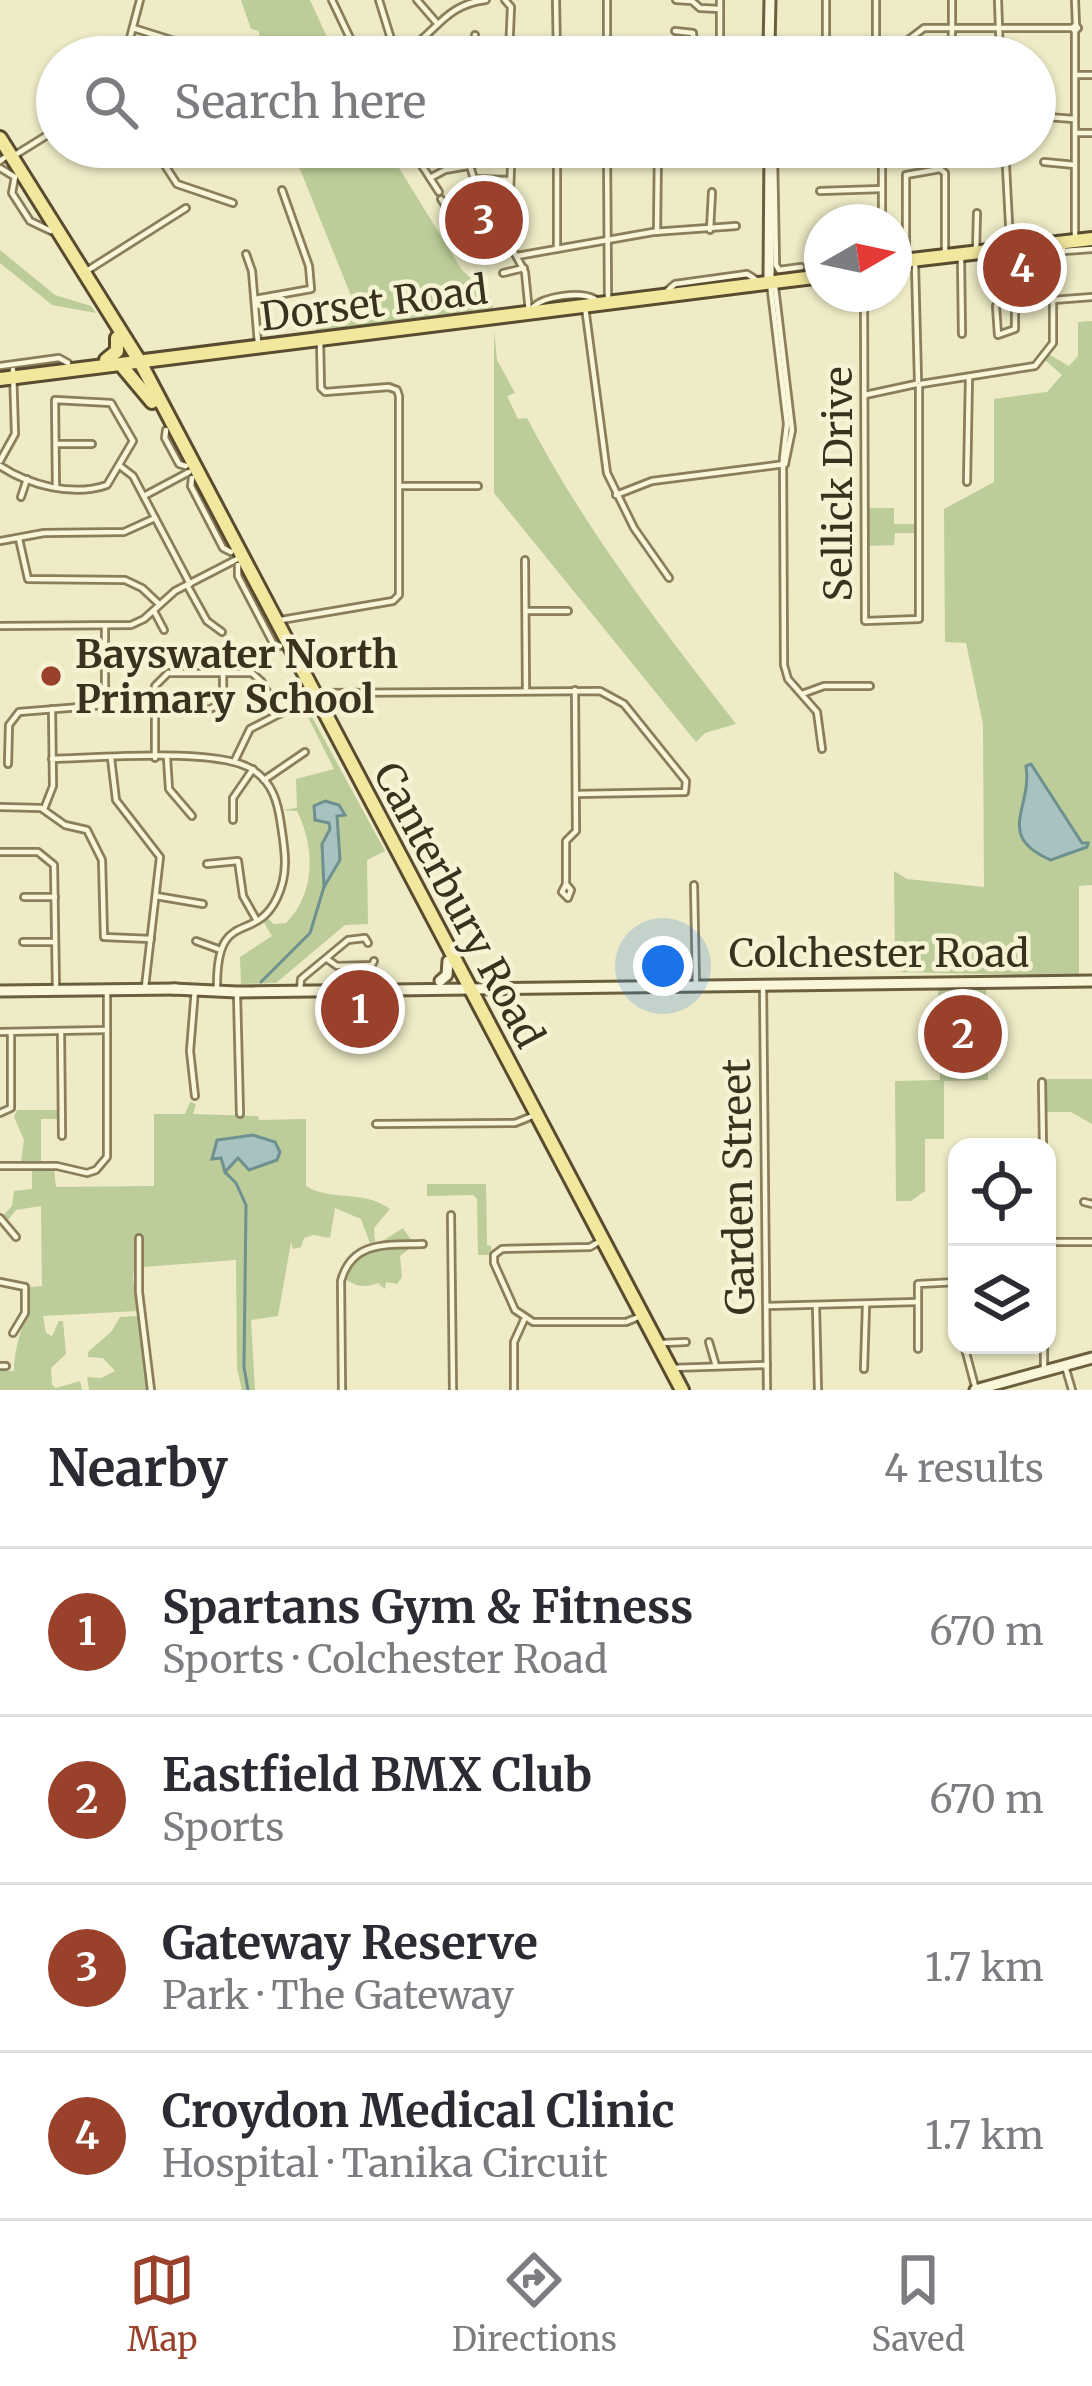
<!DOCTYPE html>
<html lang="en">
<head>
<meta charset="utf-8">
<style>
  :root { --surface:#fff; --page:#f7f7f7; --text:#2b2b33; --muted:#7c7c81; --line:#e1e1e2; --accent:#99412b }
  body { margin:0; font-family:Merriweather,serif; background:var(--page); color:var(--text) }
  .controls { position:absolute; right:36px; bottom:36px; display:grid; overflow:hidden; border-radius:24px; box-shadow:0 3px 9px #0004 }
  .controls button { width:108px; height:108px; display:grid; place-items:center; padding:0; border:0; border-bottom:3px solid var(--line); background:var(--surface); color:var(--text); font:60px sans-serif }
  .compass { position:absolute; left:804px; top:204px; width:108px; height:108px; border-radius:50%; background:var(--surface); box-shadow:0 3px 9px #0004; rotate:81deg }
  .you { position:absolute; left:663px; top:966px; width:42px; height:42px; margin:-30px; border:9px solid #fff; border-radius:50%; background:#1a73e8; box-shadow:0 0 0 18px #1a73e833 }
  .badge { display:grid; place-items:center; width:78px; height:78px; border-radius:50%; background:var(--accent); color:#fff; font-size:39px; font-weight:700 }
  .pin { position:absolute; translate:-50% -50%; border:6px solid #fff; box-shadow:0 3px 12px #0006 }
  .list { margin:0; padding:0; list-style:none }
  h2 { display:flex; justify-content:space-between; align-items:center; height:156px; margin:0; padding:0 48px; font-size:51px }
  h2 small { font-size:39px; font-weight:400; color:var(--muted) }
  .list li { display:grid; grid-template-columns:78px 1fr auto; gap:36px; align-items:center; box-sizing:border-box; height:168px; padding:0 48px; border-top:3px solid var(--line) }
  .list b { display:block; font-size:45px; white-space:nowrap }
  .list p { margin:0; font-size:39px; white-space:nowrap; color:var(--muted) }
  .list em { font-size:39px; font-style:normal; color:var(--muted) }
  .icon { flex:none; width:66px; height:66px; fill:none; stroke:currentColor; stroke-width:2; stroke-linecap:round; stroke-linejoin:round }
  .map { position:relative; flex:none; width:1092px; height:1390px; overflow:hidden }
  .search { position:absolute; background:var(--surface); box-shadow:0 3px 9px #0004; left:36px; right:36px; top:36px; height:132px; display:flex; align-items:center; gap:30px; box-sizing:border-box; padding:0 42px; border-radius:66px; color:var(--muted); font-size:45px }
  .sheet { height:828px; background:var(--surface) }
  nav { display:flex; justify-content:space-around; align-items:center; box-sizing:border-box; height:168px; border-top:3px solid var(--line); background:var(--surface); font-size:33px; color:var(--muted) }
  nav a { display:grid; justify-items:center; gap:6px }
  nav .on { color:var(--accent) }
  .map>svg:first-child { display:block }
  .green { fill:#bccd99 }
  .water { fill:#a7c2c0; stroke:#6e918f; stroke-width:3 }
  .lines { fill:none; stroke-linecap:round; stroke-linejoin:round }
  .stream { stroke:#6e918f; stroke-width:3 }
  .minor-casing { stroke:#8a7e5b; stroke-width:10 }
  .secondary-casing { stroke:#6c5f3e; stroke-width:15 }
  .primary-casing { stroke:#584b2f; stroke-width:18 }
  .minor { stroke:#f9f6d9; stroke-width:4.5 }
  .secondary { stroke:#f9f6d9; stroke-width:9 }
  .primary { stroke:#f1e89e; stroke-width:12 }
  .poi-dot { fill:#99412b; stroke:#f6f3d5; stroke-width:4.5 }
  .labels { text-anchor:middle; stroke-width:9; stroke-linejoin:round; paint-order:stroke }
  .street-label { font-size:39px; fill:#3a321f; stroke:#f6f3d5 }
  .poi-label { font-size:39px; font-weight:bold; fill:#3a321f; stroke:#f6f3d5; text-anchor:start }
</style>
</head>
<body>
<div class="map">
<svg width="1092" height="1390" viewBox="0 0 1092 1390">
  <rect width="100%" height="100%" fill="#eeebc6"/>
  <g class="green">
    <path d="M241,0H310L336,57H261L259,31L251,29Z"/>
    <path d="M291,147H386L462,270L491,297L493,308L316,331V323L356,308Z"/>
    <path d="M475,198H508L507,231L502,241L461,222Z"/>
    <path d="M0,250L55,295L91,306L96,313L52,305L0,263Z"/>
    <path d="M1092,321V885L1079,886V976L895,972L894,871L907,879L984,887L983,724L966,643L945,642L944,509L994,482V399L1047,392L1062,375L1045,360L1050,355L1069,366L1078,356V322Z"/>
    <path d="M494,330L497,360L515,393L507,396L518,419L527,418C584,528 660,626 736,724L705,733L696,742L494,493Z"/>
    <path d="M868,508H894V524H916V533H895L894,545L868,546Z"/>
    <path d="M306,706L385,851L367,860L368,924L345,925L276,983L241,984L240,957L272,936L262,919L266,917L274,924L286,923C316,893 315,847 297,811L282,810L297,808L296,779L334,769L303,707Z"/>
    <path d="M938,987H986L988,1080L944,1081V1139H925V1191L911,1201H896L895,1081L940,1080Z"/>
    <path d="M1046,1079H1092V1124L1071,1112H1047Z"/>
    <path d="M190,1102L196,1104L193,1114L258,1116L259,1120L306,1119V1186C331,1202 363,1189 390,1209L374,1228L375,1241L370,1243L361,1219L335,1208L330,1238L313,1235L304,1238L301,1247L293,1249L291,1242L278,1316L251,1320L255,1390H242L237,1369L236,1260L142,1267L143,1243L138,1235L133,1278L138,1311L43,1316L46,1333L52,1336L59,1321H63L66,1354L51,1368L52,1385L56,1388L80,1381L82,1390H0V1371H14C14,1340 29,1318 29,1287L42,1286L41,1206L16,1210L8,1220L3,1216L12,1206L14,1191L32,1189V1169H54L56,1187L154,1186V1114H185Z"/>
    <path d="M17,1110H60L59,1119H41V1162H21L24,1140L14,1117Z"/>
    <path d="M427,1184H486L487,1245L491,1246L492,1255H478L477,1199L473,1195L427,1196Z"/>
    <path d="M403,1228L412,1241L407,1244L409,1249L400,1256L402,1277L397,1284L386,1282L385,1289L378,1283C365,1288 356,1287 344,1278L359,1256Z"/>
    <path d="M139,1316L150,1390H89L87,1377L101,1378L115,1371L103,1358L88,1357V1352L111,1332L120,1317Z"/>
  </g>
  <g class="water">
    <path d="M1031,764L1082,843H1088L1087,847L1051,860C994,836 1033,807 1026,766Z"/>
    <path d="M325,801L339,805L345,815L337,816L340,860L324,887L322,844L330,829L329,823L315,820L314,806Z"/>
    <path d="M253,1135L275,1142L280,1152L277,1160L249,1170L238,1158L225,1172L221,1158L212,1159L217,1140Z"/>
  </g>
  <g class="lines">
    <g class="stream">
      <path d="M261,982L310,933L324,887"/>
      <path d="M225,1172L236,1183L246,1205L244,1367L248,1390"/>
    </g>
    <defs>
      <g id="minor">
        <path d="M332,0L359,57"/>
        <path d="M379,0L395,52"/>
        <path d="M417,0L436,22"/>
        <path d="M556,0L557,57"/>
        <path d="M607,0V57"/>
        <path d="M676,0L692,1L700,8L720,9"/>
        <path d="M720,0V48"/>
        <path d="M998,0L1000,57"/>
        <path d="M1075,0L1076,25"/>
        <path d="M952,25V0"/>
        <path d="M1076,25L1078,28L1075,31L1072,28Z"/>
        <path d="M133,28L225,57"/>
        <path d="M954,28H1072"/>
        <path d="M675,31L693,33L694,51"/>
        <path d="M1075,31V235"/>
        <path d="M475,35V55"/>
        <path d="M419,44L428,57"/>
        <path d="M773,46L899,47L924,28H950"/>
        <path d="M826,47V0"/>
        <path d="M876,47V0"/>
        <path d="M690,52L768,49"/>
        <path d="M125,57L140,0"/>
        <path d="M369,57C385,56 402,55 415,45C439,26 450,4 486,0"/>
        <path d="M456,57L509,53L511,7L505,0"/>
        <path d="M951,57L952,30"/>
        <path d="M1035,74L1039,76"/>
        <path d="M1075,75H1092"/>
        <path d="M1048,117L1074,119"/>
        <path d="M1075,133H1092"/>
        <path d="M153,147L177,184L233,203"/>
        <path d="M409,147L413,154"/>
        <path d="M464,147L475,182L459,223L514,252L525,272L529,312"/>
        <path d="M509,147L512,156"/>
        <path d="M607,147L608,298"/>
        <path d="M1005,147L1010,243"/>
        <path d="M12,157L57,129"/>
        <path d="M0,161L4,158"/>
        <path d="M419,161L439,192"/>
        <path d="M1044,162L1075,165"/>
        <path d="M0,168L15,177L12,193L30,221L51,231"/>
        <path d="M430,178L445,170L473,165"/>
        <path d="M475,179L510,180"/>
        <path d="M820,191L882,189"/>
        <path d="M510,192L511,167"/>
        <path d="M441,199L451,214L459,216"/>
        <path d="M882,222V147"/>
        <path d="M710,230L712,192"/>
        <path d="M471,231L469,237L477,253"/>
        <path d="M657,232L658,147L774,151L776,265L779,270L801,267"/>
        <path d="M503,243L513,207"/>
        <path d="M1060,246L1064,251L1092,249"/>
        <path d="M557,249V147"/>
        <path d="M976,251L977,213"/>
        <path d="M246,254L252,271L258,343"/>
        <path d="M517,256L653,232L736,226"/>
        <path d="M961,258L962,334"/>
        <path d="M906,260V175L940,169L945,173V255"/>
        <path d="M915,264L918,381"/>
        <path d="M85,272L186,208"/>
        <path d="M503,273L524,268"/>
        <path d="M770,283L787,424L783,458L784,665L788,679L817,712L822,749"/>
        <path d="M775,287L792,430L785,464"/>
        <path d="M668,290L675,284L747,274L755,279"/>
        <path d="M1009,292L996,306L998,335L1015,329V300L1009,292L1010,252"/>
        <path d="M864,294L865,621L919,619V386"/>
        <path d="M255,299L311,289L309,266L282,190"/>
        <path d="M1053,300L1092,297"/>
        <path d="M533,307C545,296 580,291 595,299"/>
        <path d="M585,307L607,473L634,528L669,578"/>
        <path d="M0,366L59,358L68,363"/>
        <path d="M921,384L1035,366L1053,343V247"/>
        <path d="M865,395L916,384"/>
        <path d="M166,430L165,438L179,464L186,466"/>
        <path d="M56,444H92"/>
        <path d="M0,461L15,434L13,370"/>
        <path d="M0,466C29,485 73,497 107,485L133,441L111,403L55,400L56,488"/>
        <path d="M120,466L133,476L190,584"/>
        <path d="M192,478L191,486L223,548L231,552"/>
        <path d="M967,482L969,377"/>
        <path d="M400,486H478"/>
        <path d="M616,495L652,481L785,464"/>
        <path d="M144,496L189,472"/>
        <path d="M21,497L27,479"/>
        <path d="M19,539L28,579L125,580L142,588L159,604"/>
        <path d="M0,541L44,533L124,532L155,518"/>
        <path d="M525,560L526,690"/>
        <path d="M238,565V576L273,643L280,646"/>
        <path d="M187,585L207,621L222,632"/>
        <path d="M154,611L164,630"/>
        <path d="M526,611H568"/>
        <path d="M281,620L393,601L399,595V396L397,390L389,387L325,392L321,388L320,340"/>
        <path d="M0,626L131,625L144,619L175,591L241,557"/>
        <path d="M318,693L600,691L624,704L686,781L685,792L576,794"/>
        <path d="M802,694L824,686H870"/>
        <path d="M199,712C227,706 223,698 223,672"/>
        <path d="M111,758L116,800L160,857L145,987"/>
        <path d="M155,758V686L168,673H252L262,682L279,714"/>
        <path d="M167,758L169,789L192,816"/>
        <path d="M52,759C97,758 221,747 253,770C273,783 278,803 281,825C285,851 289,873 277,898C254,946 216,905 217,989"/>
        <path d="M235,760L250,729L308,699"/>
        <path d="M8,764L9,725L19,712L105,705V626"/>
        <path d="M264,780L305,752"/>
        <path d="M0,807L41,808L65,825L87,830L102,860L104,937L151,939"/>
        <path d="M44,809L53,786L52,709"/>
        <path d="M233,820V798L253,769"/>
        <path d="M0,852H38L54,865L56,990"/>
        <path d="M207,864L238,861L243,896L256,919"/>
        <path d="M566,884L571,890L568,898L562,892L566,884V841L576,831L575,690"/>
        <path d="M694,885L696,984"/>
        <path d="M156,896L203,904"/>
        <path d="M24,897H55"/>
        <path d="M196,941L218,949"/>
        <path d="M23,942H55"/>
        <path d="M327,959L337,966L372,965L374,961"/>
        <path d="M763,984L767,1390"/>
        <path d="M300,990L301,979L348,940L365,938L368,943"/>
        <path d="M237,995L240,1114"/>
        <path d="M0,1032L107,1030"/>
        <path d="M61,1033L62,1136"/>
        <path d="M1042,1082L1043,1147"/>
        <path d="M195,1096L190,1051L195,989"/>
        <path d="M0,1113L11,1108V1032"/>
        <path d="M376,1124L515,1123L530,1117"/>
        <path d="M0,1166H57L87,1173L96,1170L107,1157V990"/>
        <path d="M1084,1202L1092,1204"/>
        <path d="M451,1215L453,1390"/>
        <path d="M0,1218L16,1237"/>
        <path d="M139,1238V1292L151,1390"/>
        <path d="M1047,1242H1092"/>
        <path d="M597,1243L590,1247L502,1249L494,1255V1263L515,1310L533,1322H626L636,1318"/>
        <path d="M0,1282L25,1287V1313L13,1333"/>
        <path d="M767,1306L917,1302"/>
        <path d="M816,1306L818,1390"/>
        <path d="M709,1342L716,1366"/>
        <path d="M663,1343L686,1342"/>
        <path d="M964,1345L976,1390"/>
        <path d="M1044,1345V1369"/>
        <path d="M918,1349V1284L957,1282"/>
        <path d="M0,1366H6"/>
        <path d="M1065,1366L1072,1390"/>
        <path d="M671,1368L767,1365"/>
        <path d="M864,1369L866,1306"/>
        <path d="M342,1390L341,1281C352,1240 388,1245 423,1244"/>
        <path d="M514,1390V1342L524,1320"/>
      </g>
      <g id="secondary">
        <path d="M769,47L771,54L775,49L769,47L770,0"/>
        <path d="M769,277L770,147"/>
        <path d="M440,981L447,975L448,961"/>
        <path d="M173,989L237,992L1092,981"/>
        <path d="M0,991L176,989"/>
        <path d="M975,1390L1092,1358"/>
      </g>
      <g id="primary">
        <path d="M0,138L140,362L682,1390"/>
        <path d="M894,262L1092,239"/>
        <path d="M106,360L117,351V338"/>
        <path d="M121,365L152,402"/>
        <path d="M0,379L822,276"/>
      </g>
    </defs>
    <use href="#minor" class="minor-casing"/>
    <use href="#secondary" class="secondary-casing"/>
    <use href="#primary" class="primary-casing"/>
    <use href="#minor" class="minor"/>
    <use href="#secondary" class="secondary"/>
    <use href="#primary" class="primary"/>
  </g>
  <circle class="poi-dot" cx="51" cy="676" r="12"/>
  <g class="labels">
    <g class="street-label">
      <text transform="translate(374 303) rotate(-7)" y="14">Dorset Road</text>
      <text transform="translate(838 484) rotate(-90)" y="14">Sellick Drive</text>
      <text transform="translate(459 905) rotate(62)" y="14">Canterbury Road</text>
      <text x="879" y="967">Colchester Road</text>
      <text transform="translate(738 1187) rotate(-91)" y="14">Garden Street</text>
    </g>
    <g class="poi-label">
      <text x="75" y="668">Bayswater North<tspan x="75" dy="45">Primary School</tspan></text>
    </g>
  </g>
</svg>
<div class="controls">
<button><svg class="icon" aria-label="locate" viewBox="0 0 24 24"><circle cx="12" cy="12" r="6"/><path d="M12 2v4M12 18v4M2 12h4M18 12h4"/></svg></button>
<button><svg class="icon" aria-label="layers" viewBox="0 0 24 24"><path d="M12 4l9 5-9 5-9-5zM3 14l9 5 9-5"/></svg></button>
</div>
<svg class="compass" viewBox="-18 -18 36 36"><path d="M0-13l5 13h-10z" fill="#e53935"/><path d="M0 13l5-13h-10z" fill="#7c7c81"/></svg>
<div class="you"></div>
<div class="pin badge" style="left:360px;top:1009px">1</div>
<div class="pin badge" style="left:963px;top:1034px">2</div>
<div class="pin badge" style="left:484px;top:220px">3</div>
<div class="pin badge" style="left:1022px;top:268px">4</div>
<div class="search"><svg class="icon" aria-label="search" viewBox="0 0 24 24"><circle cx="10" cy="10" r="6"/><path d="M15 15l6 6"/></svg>Search here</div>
</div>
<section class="sheet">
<h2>Nearby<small>4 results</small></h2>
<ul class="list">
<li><span class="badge">1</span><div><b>Spartans Gym &amp; Fitness</b><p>Sports · Colchester Road</p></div><em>670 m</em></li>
<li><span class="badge">2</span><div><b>Eastfield BMX Club</b><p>Sports</p></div><em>670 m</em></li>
<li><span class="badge">3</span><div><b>Gateway Reserve</b><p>Park · The Gateway</p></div><em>1.7 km</em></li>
<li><span class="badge">4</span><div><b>Croydon Medical Clinic</b><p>Hospital · Tanika Circuit</p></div><em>1.7 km</em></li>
</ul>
</section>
<nav>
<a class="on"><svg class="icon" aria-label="map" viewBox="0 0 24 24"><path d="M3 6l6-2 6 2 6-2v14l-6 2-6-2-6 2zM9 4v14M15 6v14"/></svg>Map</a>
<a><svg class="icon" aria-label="directions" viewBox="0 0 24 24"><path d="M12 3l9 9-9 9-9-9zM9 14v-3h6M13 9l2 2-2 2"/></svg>Directions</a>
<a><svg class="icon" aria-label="saved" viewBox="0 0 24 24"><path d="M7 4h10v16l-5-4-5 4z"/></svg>Saved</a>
</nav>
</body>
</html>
